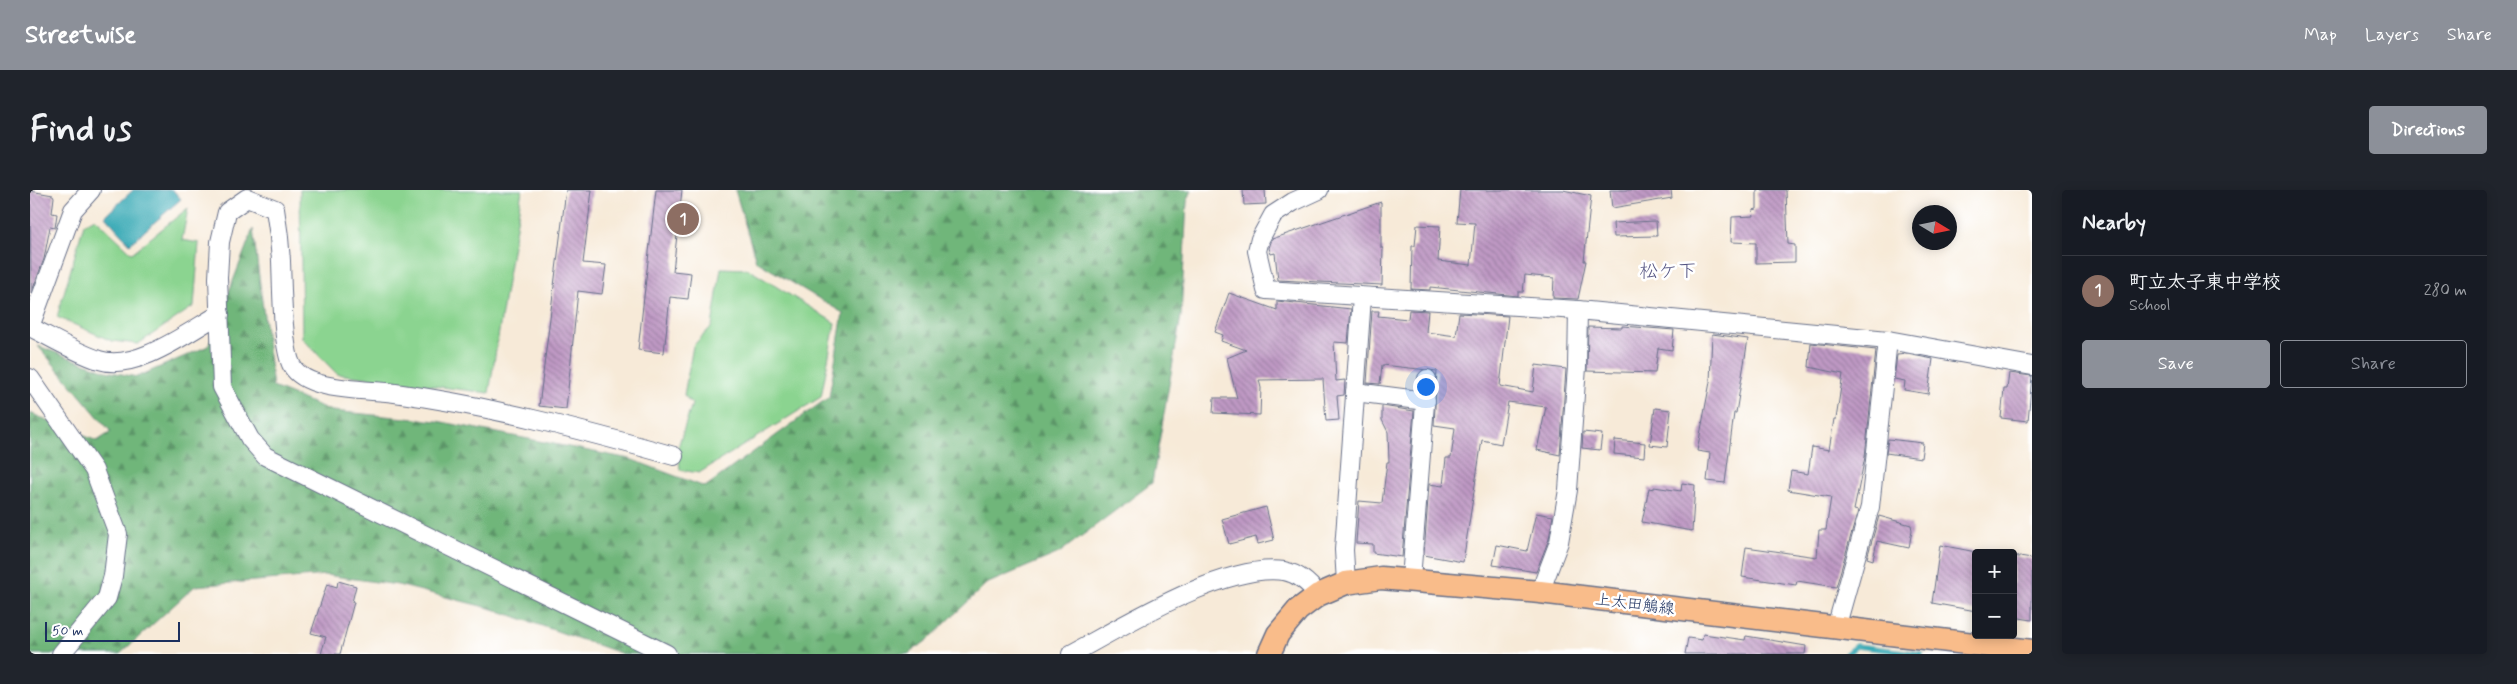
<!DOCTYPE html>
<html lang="en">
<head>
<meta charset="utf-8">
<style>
  :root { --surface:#171b24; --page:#20242c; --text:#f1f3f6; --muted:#9ea1a6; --line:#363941; --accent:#8c9099 }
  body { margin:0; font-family:Mynerve,"Klee One",sans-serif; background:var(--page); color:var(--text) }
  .controls { position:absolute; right:15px; bottom:15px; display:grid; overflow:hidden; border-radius:5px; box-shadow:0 2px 12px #0003 }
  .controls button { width:45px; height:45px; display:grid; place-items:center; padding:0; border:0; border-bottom:1px solid var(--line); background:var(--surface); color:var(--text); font:25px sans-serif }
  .compass { position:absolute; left:1882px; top:15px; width:45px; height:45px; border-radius:50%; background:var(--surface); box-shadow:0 2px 12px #0003; rotate:100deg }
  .scale { position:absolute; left:15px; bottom:12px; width:135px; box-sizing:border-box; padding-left:5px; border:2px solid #1b2f5e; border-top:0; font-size:14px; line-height:18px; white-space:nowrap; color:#1b2f5e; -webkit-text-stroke:4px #fff; paint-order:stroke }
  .you { position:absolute; left:1395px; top:196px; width:18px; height:18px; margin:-12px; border:4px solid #fff; border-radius:50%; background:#1a73e8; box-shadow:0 0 0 8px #1a73e833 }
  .badge { display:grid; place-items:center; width:32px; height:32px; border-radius:50%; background:var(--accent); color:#fff; font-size:16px; font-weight:700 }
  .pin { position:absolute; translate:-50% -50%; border:2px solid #fff; box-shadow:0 1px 5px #0006 }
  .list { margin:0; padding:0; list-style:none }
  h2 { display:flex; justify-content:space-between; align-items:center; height:65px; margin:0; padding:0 20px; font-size:21px }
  h2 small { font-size:16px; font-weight:400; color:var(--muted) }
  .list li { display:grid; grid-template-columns:32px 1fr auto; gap:15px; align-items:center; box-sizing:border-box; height:70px; padding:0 20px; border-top:1px solid var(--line) }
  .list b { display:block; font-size:19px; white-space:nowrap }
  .list p { margin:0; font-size:16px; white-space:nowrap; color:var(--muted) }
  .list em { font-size:16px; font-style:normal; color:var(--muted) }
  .actions { display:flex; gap:10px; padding:15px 20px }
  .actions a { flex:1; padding:11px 0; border:1px solid var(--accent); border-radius:5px; text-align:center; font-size:18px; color:var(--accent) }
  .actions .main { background:var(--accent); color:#fff }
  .map { position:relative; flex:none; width:2002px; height:464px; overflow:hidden; border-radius:5px }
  header { display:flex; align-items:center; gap:30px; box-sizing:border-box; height:70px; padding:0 25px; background:var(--accent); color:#fff }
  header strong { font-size:24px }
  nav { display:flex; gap:28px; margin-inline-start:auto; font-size:18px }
  .intro { display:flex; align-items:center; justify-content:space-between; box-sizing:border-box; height:120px; padding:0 30px }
  h1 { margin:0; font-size:35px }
  .button { padding:12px 22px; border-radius:5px; background:var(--accent); color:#fff; font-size:18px; font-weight:700 }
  main { display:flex; gap:30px; padding:0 30px }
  aside { flex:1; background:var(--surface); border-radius:5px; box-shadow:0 2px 12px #0003 }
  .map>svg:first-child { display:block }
  .grass { fill:#8bd490; stroke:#538277 }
  .forest { fill:url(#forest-firs); stroke:#46726c }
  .water { fill:#3aaab6; stroke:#2a6c8a }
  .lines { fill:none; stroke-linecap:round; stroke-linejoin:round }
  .stream { stroke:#3aaab6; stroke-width:5.5 }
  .building { fill:url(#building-back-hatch) }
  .minor-casing { stroke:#687089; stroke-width:20 }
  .major-casing { stroke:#687089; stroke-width:25 }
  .minor { stroke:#fff; stroke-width:18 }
  .major { stroke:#f9bc8a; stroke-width:22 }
  .labels { text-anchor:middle; stroke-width:5; stroke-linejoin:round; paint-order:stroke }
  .street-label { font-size:16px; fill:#1b2f5e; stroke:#fff }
  .quarter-label { font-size:19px; fill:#545482; stroke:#fff }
</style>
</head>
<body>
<header>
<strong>Streetwise</strong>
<nav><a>Map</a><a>Layers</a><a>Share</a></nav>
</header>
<div class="intro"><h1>Find us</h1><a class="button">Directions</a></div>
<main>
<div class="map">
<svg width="2002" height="464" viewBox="0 0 2002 464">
  <defs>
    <pattern id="forest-firs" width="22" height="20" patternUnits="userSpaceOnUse" patternTransform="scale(1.25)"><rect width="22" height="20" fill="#70b67a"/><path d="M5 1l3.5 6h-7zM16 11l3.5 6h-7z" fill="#5b9467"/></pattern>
    <pattern id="building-back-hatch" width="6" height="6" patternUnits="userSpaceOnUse" patternTransform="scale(1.25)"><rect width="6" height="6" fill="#bf99c4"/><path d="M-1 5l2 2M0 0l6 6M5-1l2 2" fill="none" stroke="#9a7da2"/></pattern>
  </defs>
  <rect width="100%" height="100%" fill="#fff"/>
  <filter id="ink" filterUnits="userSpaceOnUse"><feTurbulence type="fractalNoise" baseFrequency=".02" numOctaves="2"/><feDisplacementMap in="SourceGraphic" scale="10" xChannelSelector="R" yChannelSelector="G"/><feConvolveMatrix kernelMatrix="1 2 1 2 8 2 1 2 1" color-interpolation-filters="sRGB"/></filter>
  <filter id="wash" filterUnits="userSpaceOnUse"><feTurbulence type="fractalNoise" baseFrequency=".0096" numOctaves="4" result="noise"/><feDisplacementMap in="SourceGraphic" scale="20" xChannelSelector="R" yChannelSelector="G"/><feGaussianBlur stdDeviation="1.12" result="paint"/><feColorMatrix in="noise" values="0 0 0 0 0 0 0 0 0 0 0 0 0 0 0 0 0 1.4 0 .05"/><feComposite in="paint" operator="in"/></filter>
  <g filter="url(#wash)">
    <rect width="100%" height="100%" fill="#f7ead8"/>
    <g class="grass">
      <path d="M270,0H492L459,203L307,184L272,148Z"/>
      <path d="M158,18L152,50L169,53L164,116L108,154L82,151L27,127L54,34L65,28L102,63Z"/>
      <path d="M691,78L718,79L805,133L791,207L669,283L650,280L648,257L662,214L654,205L663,156L682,136Z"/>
    </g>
    <path class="forest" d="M705,0H1162L1157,12L1151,126L1122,293L1029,363L956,394L899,449L878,464H593L463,419L368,395L296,385L165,396L90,464H0V223L67,251L81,242L8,156L76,181L107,187L178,156L223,39L243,197L302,221L407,231L600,269L675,297L799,207L813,123L726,71Z"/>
    <path class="water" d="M103,0H143L151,9L100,54L75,26Z"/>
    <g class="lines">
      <path class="stream" d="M1816,464L1826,456L1890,464"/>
    </g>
    <g id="blocks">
      <g class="building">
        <path d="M536,0H562L553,73L576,75L572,104L548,101L536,219L509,216Z"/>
        <path d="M626,0H652L643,81L661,83L658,109L640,107L634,163L608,160Z"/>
        <path d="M1213,0H1235L1236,14L1214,15Z"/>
        <path d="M1430,0H1533L1561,6L1554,71H1556L1548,109L1523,108L1524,88L1495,85L1493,102H1488V106L1400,97V100L1381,99L1382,56H1385L1387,35L1410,36L1408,71L1441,75L1445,33L1427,32Z"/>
        <path d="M1580,0H1641L1642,8L1582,18Z"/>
        <path d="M1731,0H1756L1758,54L1765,55V72L1726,73V53L1701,52L1702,27L1724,26L1723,20L1727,19V2Z"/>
        <path d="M0,1L23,5L24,7L22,23L27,24L25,38L20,37L14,69L1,104Z"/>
        <path d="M1351,12V58H1353L1352,95L1248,90L1245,63L1241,64L1239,58L1242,49Z"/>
        <path d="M1626,31L1627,46L1584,47L1583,33Z"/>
        <path d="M1199,103L1247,120V111L1321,119L1318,153L1304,152L1306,191L1315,190L1314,205L1307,206L1309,230L1296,231L1293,189L1229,190L1231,198L1230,225L1183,223L1184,208H1207L1197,168L1216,160L1191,151L1193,145L1185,142Z"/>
        <path d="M1379,120L1398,121L1396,142L1426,146L1429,123L1478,126L1470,196L1503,202L1506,175L1536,179L1530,265L1507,260L1516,217L1478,212L1471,254L1452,250L1433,372L1394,365L1399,294L1413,296L1416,268H1421L1425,238L1404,235L1407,181L1352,175L1350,194L1337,193L1342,121H1349L1348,126L1378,129Z"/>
        <path d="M1592,136L1644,140L1642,160L1628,158L1625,183L1557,181L1558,137L1592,138Z"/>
        <path d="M1682,144L1718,149L1706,223H1704L1695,293L1677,291L1680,263L1667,261L1680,192Z"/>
        <path d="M1781,153L1846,160L1835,267L1824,320L1828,321L1806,397L1767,391L1766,395L1712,387L1716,357L1787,367L1789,340H1796L1801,307L1758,300L1761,281L1778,284L1782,257L1799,260L1804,229H1806L1813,184L1779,177Z"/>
        <path d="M1877,164L1903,169L1898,204L1874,200L1875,191L1864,189L1867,165Z"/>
        <path d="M1979,183L2002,186L1998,231L1971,228L1974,199H1977Z"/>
        <path d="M1352,216L1384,221L1372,367L1343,363V354L1326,353L1329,311L1352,313L1357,272H1359L1358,242L1352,230Z"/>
        <path d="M1625,218L1641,220L1637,257L1620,255Z"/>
        <path d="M1553,242L1572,244L1570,260L1552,258Z"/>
        <path d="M1858,249L1893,253L1891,268L1856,263Z"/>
        <path d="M1585,250L1615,253L1614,267L1584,264Z"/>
        <path d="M1652,293L1665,295L1662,341L1612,332L1619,298L1624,299V297L1651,301Z"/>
        <path d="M1236,317L1244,350L1228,354L1226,347L1199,354L1192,329Z"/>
        <path d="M1506,323L1523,326L1519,349L1506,382L1463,375L1467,355L1497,361Z"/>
        <path d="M1849,326L1881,335L1882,340L1879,358L1847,351L1843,370L1837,368Z"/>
        <path d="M1910,355L1946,362V421L1902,413Z"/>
        <path d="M1983,366L2002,369V430L1983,427Z"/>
        <path d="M308,391L326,396L322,412H324L310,464H291L296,447L281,443L297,394L307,397Z"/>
        <path d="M1673,444L1715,450L1716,446L1776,456L1775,464H1655L1658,448L1672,450Z"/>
      </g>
    </g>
  </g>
  <g filter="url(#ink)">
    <use href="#blocks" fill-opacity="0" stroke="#687089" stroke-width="1"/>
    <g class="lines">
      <defs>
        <g id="minor">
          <path d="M1289,0L1263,12L1243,25L1230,49L1227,61L1236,100L1548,120L1858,150L2002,176"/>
          <path d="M0,137C22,148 45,162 69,170C106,182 158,142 190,124"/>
          <path d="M0,137L43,20L61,0"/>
          <path d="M0,188L64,280L88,344L83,386L77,408L31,464"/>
          <path d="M1325,202L1396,211"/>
          <path d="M1381,389L1397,189"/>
          <path d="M1316,393L1314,360L1332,107"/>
          <path d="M1510,402L1529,352L1538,300L1547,177L1548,120"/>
          <path d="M1806,438L1840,317L1858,150"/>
          <path d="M637,464L235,266L220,249L192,197L188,88L190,52L197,22L217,8L245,19C248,36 250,53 251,71C252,94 252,158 262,176C277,202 337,199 365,203C460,216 552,240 644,266"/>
          <path d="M1041,464C1093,436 1196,372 1254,381C1269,384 1280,394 1288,405"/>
        </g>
        <path id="major" d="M1239,464L1248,444L1268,420L1288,405L1316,393L1351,388L1510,402L2002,461"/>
      </defs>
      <use href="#minor" class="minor-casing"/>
      <use href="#major" class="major-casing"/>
      <use href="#minor" class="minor"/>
      <use href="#major" class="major"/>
    </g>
  </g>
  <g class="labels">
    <g class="street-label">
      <text transform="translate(1605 413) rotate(7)" y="6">上太田鵤線</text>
    </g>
    <g class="quarter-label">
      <text x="1638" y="87">松ケ下</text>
    </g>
  </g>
</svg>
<div class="controls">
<button>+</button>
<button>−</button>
</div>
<svg class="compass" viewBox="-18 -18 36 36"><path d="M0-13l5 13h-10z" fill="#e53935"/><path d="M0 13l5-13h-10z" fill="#9ea1a6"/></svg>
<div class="scale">50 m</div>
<div class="you"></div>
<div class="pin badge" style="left:653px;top:29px;background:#8d6e63">1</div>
</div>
<aside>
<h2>Nearby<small></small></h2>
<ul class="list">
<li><span class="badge" style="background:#8d6e63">1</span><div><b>町立太子東中学校</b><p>School</p></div><em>280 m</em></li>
</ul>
<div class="actions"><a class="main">Save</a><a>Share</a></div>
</aside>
</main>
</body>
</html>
